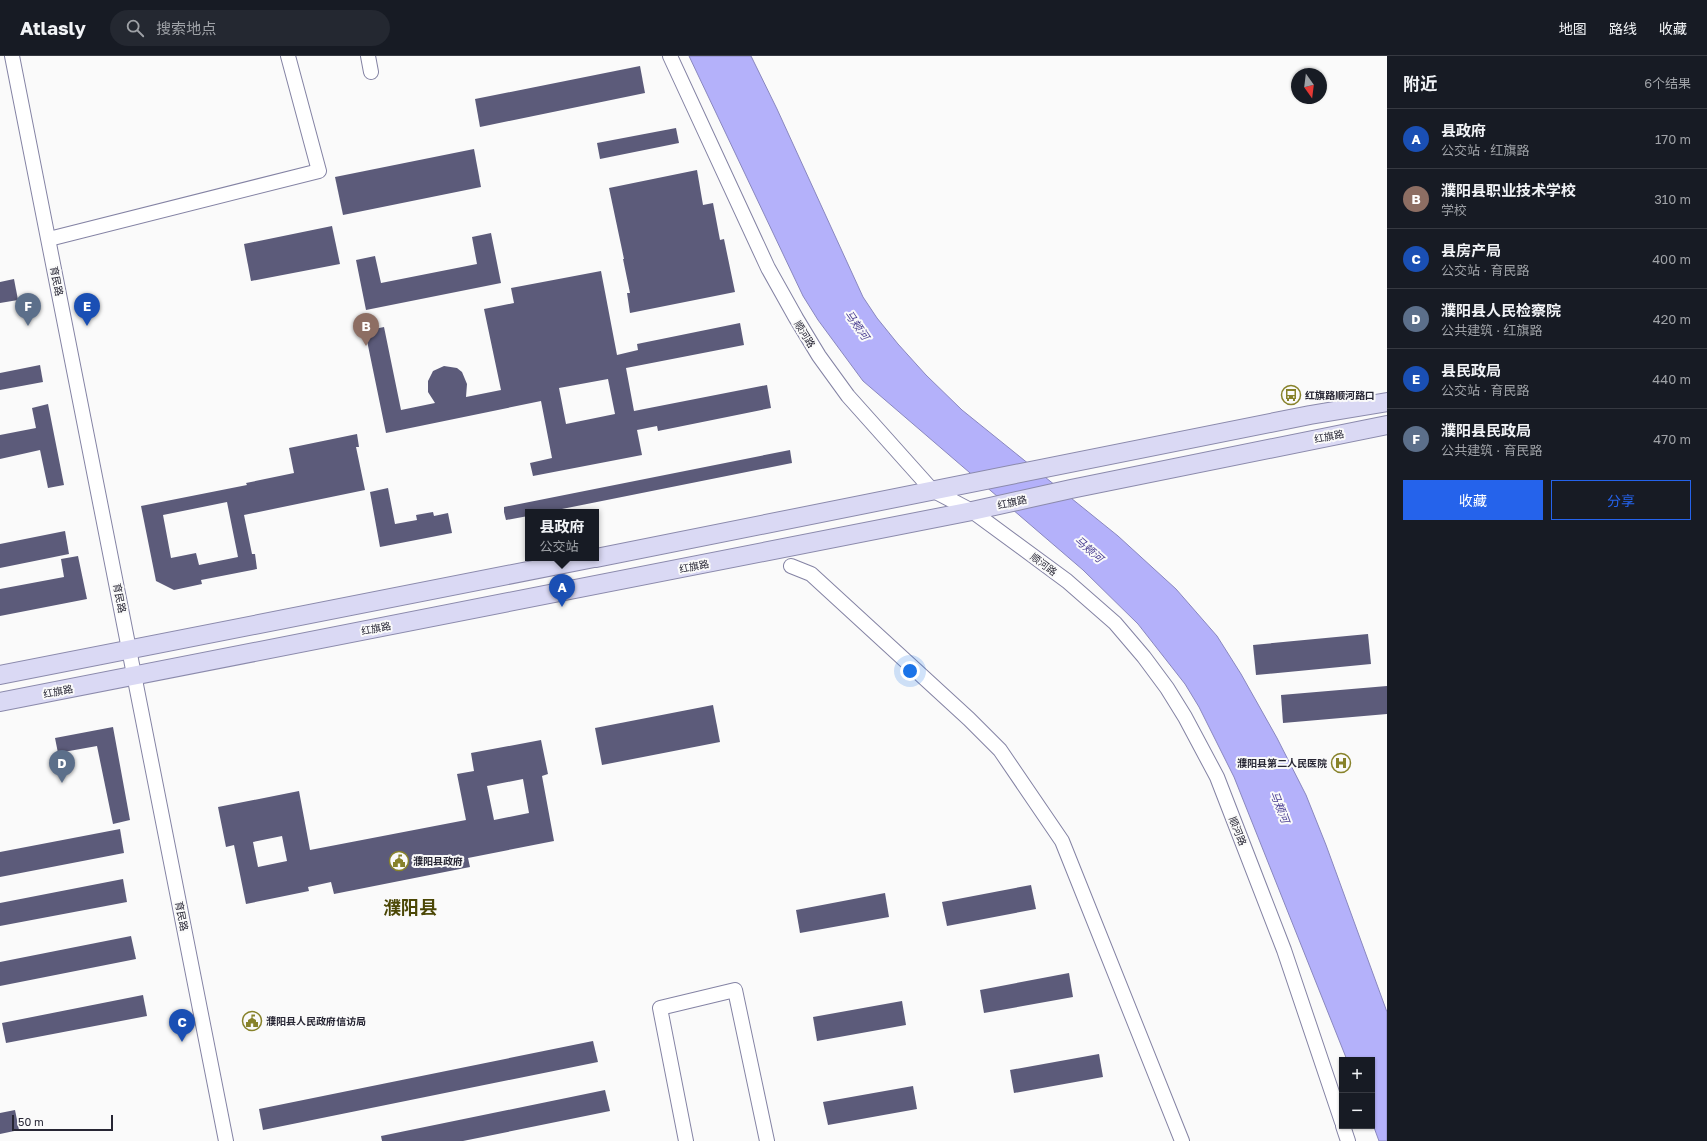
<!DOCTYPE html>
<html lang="zh">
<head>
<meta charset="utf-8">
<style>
  :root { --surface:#171b24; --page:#242831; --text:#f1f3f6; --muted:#9ea1a6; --line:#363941; --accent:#2563eb }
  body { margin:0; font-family:"Golos Text","Noto Sans SC",sans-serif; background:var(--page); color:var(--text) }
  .controls { position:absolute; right:12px; bottom:12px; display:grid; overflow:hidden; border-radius:0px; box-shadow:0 1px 3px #0004 }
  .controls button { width:36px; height:36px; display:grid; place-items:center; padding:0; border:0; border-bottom:1px solid var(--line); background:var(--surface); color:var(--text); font:20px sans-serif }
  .compass { position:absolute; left:1291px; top:12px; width:36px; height:36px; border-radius:50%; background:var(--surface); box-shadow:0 1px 3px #0004; rotate:166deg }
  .scale { position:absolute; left:12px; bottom:10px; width:101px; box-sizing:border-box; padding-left:4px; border:2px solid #262533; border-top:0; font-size:11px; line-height:14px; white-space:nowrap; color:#262533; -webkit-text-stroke:3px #fafafa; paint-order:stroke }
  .you { position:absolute; left:910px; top:615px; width:14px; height:14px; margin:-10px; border:3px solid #fff; border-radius:50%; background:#1a73e8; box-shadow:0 0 0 6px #1a73e833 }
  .badge { display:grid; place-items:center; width:26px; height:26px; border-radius:50%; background:var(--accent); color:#fff; font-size:13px; font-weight:700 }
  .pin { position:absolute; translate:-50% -33px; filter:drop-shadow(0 1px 2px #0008) }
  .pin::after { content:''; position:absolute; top:21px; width:14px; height:12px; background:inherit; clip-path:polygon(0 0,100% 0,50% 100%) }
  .popup { position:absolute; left:525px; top:453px; width:74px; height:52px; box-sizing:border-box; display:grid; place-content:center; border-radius:0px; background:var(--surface); filter:drop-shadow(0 1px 3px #0005); font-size:13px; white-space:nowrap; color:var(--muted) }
  .popup b { font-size:15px; color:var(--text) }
  .popup::after { content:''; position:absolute; left:50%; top:100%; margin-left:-8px; border:8px solid transparent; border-top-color:var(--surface) }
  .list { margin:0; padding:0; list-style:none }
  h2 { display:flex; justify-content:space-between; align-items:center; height:52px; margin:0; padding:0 16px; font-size:17px }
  h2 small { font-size:13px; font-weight:400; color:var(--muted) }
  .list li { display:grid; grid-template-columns:26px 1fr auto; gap:12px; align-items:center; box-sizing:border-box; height:60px; padding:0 16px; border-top:1px solid var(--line) }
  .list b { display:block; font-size:15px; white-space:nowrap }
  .list p { margin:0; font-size:13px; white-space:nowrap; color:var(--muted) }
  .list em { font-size:13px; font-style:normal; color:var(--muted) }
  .actions { display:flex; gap:8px; padding:12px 16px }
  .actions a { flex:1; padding:9px 0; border:1px solid var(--accent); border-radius:0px; text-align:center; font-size:14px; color:var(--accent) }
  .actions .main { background:var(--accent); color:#fff }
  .icon { flex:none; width:22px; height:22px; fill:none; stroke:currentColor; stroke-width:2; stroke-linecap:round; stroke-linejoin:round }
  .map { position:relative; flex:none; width:1387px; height:1085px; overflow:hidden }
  header { display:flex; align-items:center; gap:24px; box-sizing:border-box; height:56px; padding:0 20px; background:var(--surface); border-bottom:1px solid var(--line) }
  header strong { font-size:19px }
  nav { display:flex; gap:22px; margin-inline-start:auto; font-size:14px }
  .search { width:280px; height:36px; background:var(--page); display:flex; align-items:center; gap:10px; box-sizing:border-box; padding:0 14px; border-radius:22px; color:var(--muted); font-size:15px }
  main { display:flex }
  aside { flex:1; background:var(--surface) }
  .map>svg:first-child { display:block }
  .water { fill:#b4b1fa; stroke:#8987be }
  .building { fill:#5c5b7a; fill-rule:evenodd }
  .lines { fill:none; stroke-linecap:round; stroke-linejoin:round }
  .minor-casing { stroke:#8483a4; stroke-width:16 }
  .major-casing { stroke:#8b8aac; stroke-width:20 }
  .minor { stroke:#fff; stroke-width:14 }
  .major { stroke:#dad9f4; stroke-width:18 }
  .labels { text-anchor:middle; stroke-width:4; stroke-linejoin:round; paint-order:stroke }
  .street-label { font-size:10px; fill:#262533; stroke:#fafafa }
  .poi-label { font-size:10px; font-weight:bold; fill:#262533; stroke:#fafafa; text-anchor:start }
  .water-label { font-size:11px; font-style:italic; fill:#4b3f92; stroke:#fafafa }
  .town-label { font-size:18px; font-weight:bold; fill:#4b4705; stroke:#fafafa }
</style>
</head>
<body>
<header>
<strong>Atlasly</strong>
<div class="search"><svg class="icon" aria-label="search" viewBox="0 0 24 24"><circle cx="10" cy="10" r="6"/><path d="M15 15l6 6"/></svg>搜索地点</div>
<nav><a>地图</a><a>路线</a><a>收藏</a></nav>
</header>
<main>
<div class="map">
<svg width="1387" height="1085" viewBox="0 0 1387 1085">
  <rect width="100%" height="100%" fill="#fafafa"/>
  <path class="water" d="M689,0H751L777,53L863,241L877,262L898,288L926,319L962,354L1118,480L1176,533L1217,580L1241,618L1277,682L1306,739L1326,789L1387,956V1085H1379L1372,1066V1004H1347L1234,721L1199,651L1185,628L1138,568L1083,514L863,325L818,264L803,240Z"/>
  <g class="building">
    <path d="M640,10L645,37L480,71L475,43Z"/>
    <path d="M676,72L679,87L600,103L597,87Z"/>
    <path d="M474,93L481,131L343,159L335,121Z"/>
    <path d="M697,114L703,149L713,147L720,184L724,183L735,236L630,257L627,237H630L623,203H624L609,132Z"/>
    <path d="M332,170L340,208L251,225L244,188Z"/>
    <path d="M491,177L501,227L366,254L356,204L375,200L381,227L477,208L472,181Z"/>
    <path d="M601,215L617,299L638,294L637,288L740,267L744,289L626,312L634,355L767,329L771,352L658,375L657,370L637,374L642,399L533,420L530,407L552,402L541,345L386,377L365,275L384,271L401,354L435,347L428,336V325L433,315L444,310L457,312L462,316L467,328L466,341L501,334L484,253L514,247L511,232ZM608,323L615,358L566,368L559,332Z"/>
    <path d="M14,223L18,244L0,247V226Z"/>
    <path d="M40,309L43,326L0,334V317Z"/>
    <path d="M48,348L64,429L48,432L40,394L0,403V379L36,372L32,352Z"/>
    <path d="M357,378L359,391H356L365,434L244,459L252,498H255L257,513L201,524L202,528L174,534L156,525L141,450L247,429L246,427L294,417L289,392ZM227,446L238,501L199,509L196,497L171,502L163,459Z"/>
    <path d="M790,394L792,407L547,456H528V460L506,464L504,456V451Z"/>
    <path d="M388,432L395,468L417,464L416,459L433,456L434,460L448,457L452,477L380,491L370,436Z"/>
    <path d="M65,475L69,498L0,512V488Z"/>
    <path d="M78,500L87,543L0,560V533L64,521L61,503Z"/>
    <path d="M1368,578L1371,608L1256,619L1253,589Z"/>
    <path d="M1387,630V658L1283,667L1281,639Z"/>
    <path d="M713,649L720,686L602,709L595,672Z"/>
    <path d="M113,671L130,764L113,768L97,690L58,697L55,682Z"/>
    <path d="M541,684L548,718L542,720L554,785L468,802L470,811L334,838L331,826L308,831L309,835L246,848L234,789L226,791L218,751L299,735L310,794L466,764L457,718L474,715L471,697ZM523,723L529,757L494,764L487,730ZM282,780L287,805L258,811L253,786Z"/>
    <path d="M120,773L124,797L0,821V796Z"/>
    <path d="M123,823L127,846L0,870V847Z"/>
    <path d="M1031,829L1036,853L947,870L942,846Z"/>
    <path d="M885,837L889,861L800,877L796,854Z"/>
    <path d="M131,880L136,903L0,930V906Z"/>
    <path d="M1069,917L1073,941L984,957L980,934Z"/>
    <path d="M143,939L147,960L6,987L2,967Z"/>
    <path d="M902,945L906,969L817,985L813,961Z"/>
    <path d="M593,985L598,1006L263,1074L259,1053Z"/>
    <path d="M1099,998L1103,1021L1014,1037L1010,1014Z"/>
    <path d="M913,1030L917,1053L828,1069L823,1046Z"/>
    <path d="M605,1034L610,1055L463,1085H382L381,1080Z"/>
    <path d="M15,1054L19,1074L0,1078V1057Z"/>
  </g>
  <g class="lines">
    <defs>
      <g id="minor">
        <path d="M12,0L226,1085"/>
        <path d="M368,0L371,16"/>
        <path d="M670,0L768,212L796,262L819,300L848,340L932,434L972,455L1067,525L1115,567L1144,601L1167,632L1185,661L1217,721L1284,894L1342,1066"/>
        <path d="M49,183L319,115L288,0"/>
        <path d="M791,510L811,518L969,663L1000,694L1062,785L1182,1085"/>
        <path d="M1343,1070L1348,1085"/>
        <path d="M686,1085L660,952L735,934L767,1085"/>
      </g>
      <g id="major">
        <path d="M596,502L1310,359L1387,346"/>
        <path d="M0,619L594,502"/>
        <path d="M0,646L972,455L1071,433L1387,369"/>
      </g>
    </defs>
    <use href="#minor" class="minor-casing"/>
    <use href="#major" class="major-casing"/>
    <use href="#minor" class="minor"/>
    <use href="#major" class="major"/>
  </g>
  <defs>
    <symbol id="bus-ring" viewBox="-11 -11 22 22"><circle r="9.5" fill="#fafafa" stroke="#87822a" stroke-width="1.5"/><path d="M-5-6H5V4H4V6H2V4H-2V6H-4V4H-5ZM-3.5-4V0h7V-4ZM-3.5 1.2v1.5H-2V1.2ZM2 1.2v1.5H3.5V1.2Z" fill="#87822a"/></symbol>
    <symbol id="hospital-ring" viewBox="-11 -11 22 22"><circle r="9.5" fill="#fafafa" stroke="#87822a" stroke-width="1.5"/><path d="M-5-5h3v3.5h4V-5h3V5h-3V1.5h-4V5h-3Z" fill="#87822a"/></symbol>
    <symbol id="civic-ring" viewBox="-11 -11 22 22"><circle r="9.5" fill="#fafafa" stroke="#87822a" stroke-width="1.5"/><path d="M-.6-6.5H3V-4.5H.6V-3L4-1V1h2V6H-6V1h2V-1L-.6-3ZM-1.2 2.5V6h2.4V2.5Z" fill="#87822a"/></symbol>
  </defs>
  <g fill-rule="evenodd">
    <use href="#bus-ring" x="1280" y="328" width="22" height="22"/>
    <use href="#hospital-ring" x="1330" y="696" width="22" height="22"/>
    <use href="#civic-ring" x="388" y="794" width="22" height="22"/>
    <use href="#civic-ring" x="241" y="954" width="22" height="22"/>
  </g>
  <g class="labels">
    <g class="street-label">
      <text transform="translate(57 225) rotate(79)" y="4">育民路</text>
      <text transform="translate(805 278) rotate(58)" y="4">顺河路</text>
      <text transform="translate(1329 380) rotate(-11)" y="4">红旗路</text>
      <text transform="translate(1012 446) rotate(-12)" y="4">红旗路</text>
      <text transform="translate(1044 508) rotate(37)" y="4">顺河路</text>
      <text transform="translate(694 510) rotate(-11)" y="4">红旗路</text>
      <text transform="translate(120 542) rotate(79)" y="4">育民路</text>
      <text transform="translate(376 572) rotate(-11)" y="4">红旗路</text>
      <text transform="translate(58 635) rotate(-11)" y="4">红旗路</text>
      <text transform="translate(1238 775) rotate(68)" y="4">顺河路</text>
      <text transform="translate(182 860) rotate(79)" y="4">育民路</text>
    </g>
    <g class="poi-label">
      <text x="1305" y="343">红旗路顺河路口</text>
      <text x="1327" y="711" text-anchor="end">濮阳县第二人民医院</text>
      <text x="413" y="809">濮阳县政府</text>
      <text x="266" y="969">濮阳县人民政府信访局</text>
    </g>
    <g class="water-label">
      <text transform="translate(857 269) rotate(55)" y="4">马颊河</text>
      <text transform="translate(1089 493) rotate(41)" y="4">马颊河</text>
      <text transform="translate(1280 751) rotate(69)" y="4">马颊河</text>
    </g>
    <g class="town-label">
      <text x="410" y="858">濮阳县</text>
    </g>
  </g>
</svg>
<div class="controls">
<button>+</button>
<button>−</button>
</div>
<svg class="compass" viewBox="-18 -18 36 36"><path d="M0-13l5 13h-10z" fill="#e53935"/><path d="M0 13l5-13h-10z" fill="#9ea1a6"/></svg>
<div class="scale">50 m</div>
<div class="you"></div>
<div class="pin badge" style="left:562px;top:551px;background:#1a4fb4">A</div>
<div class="popup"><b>县政府</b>公交站</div>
<div class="pin badge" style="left:366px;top:290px;background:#8d6e63">B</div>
<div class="pin badge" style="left:182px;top:986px;background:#1a4fb4">C</div>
<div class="pin badge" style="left:62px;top:727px;background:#5c6f8a">D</div>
<div class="pin badge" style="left:87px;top:270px;background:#1a4fb4">E</div>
<div class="pin badge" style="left:28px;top:270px;background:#5c6f8a">F</div>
</div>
<aside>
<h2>附近<small>6个结果</small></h2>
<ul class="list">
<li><span class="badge" style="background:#1a4fb4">A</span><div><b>县政府</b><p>公交站 · 红旗路</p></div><em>170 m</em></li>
<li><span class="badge" style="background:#8d6e63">B</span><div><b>濮阳县职业技术学校</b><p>学校</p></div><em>310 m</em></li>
<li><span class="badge" style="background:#1a4fb4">C</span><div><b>县房产局</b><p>公交站 · 育民路</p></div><em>400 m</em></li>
<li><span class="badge" style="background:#5c6f8a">D</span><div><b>濮阳县人民检察院</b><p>公共建筑 · 红旗路</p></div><em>420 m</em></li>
<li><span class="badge" style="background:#1a4fb4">E</span><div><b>县民政局</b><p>公交站 · 育民路</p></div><em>440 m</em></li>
<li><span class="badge" style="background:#5c6f8a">F</span><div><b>濮阳县民政局</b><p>公共建筑 · 育民路</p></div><em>470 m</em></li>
</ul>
<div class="actions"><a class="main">收藏</a><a>分享</a></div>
</aside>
</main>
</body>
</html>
